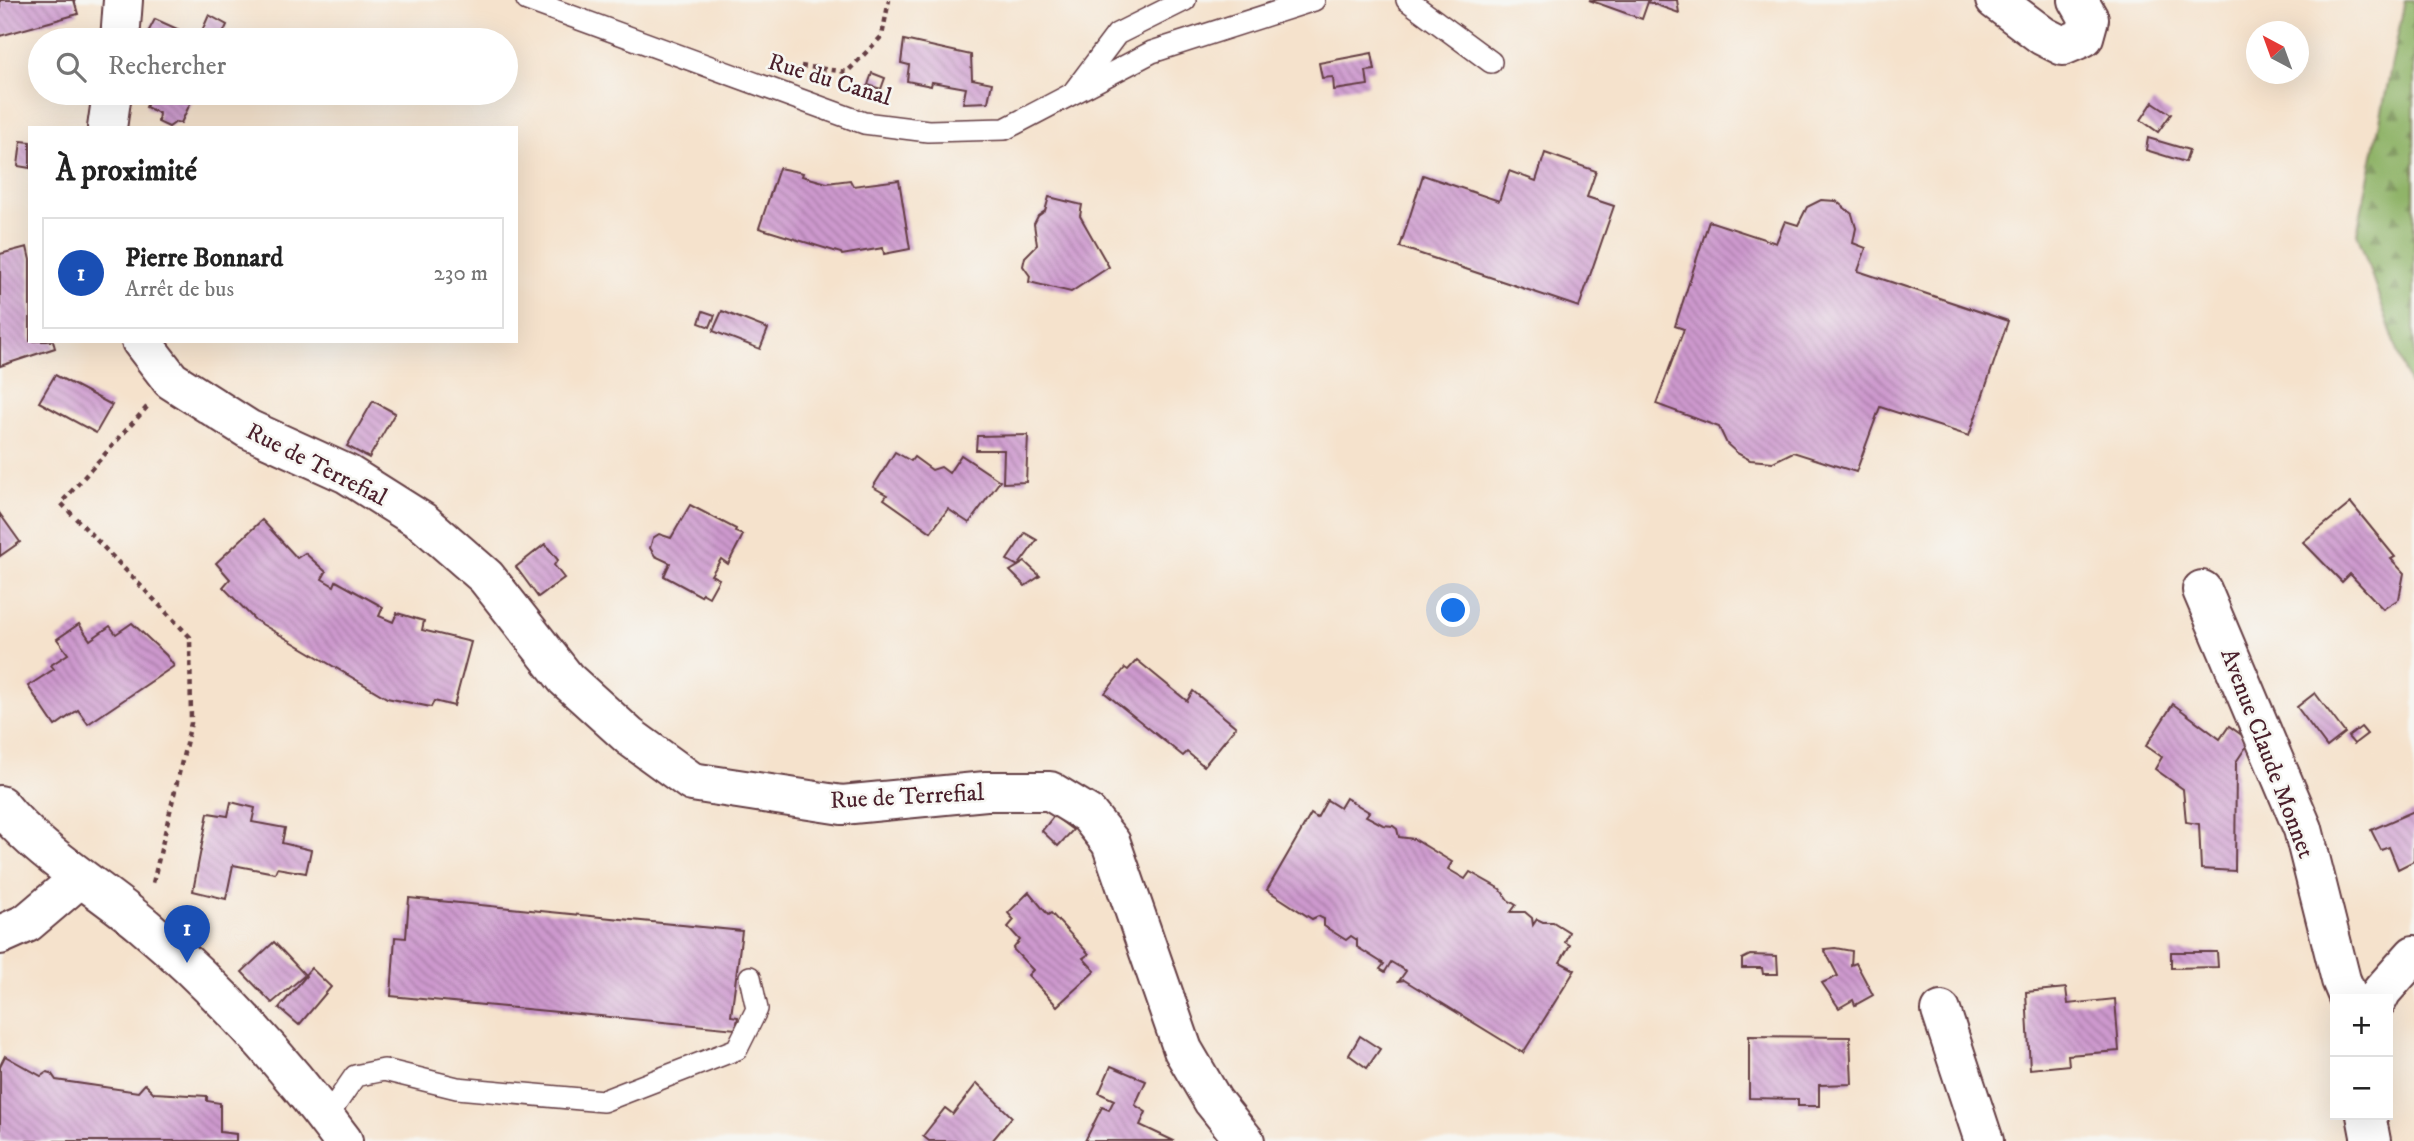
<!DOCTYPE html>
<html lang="fr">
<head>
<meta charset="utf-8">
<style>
  :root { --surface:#fff; --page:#f6f6f6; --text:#222; --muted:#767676; --line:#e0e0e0; --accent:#db2777 }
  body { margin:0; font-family:"IM FELL DW Pica",serif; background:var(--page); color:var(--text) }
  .controls { position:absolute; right:21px; bottom:21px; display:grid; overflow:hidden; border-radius:0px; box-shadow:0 7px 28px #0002 }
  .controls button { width:63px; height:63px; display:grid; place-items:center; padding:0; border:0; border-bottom:2px solid var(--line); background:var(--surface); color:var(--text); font:35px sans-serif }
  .compass { position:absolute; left:2246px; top:21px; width:63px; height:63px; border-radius:50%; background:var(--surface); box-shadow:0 7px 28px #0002; rotate:319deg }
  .you { position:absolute; left:1454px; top:611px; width:24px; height:24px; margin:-18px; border:5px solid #fff; border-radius:50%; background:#1a73e8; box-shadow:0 0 0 10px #1a73e833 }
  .badge { display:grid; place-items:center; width:46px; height:46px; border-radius:50%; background:var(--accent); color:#fff; font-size:23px; font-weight:700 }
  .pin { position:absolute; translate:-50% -58px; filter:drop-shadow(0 2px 4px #0008) }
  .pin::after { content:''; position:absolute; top:37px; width:24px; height:21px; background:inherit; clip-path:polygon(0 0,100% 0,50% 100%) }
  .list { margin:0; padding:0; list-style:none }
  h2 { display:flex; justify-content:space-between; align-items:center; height:91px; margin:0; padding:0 28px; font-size:30px }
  h2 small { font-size:23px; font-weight:400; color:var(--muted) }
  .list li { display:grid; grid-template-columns:46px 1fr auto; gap:21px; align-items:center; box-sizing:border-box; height:112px; margin:0 14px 14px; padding:0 14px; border:2px solid var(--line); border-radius:0px }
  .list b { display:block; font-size:26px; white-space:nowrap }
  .list p { margin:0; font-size:23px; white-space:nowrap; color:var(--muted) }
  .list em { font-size:23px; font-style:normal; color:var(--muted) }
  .icon { flex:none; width:38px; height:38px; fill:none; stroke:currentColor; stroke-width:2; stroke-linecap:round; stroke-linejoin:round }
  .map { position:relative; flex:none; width:2414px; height:1141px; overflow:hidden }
  .search { position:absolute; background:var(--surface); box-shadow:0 7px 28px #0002; left:28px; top:28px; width:490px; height:77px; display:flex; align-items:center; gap:18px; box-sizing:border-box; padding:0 24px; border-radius:38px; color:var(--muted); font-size:26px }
  .panel { position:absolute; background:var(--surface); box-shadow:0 7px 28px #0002; left:28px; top:126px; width:490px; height:217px; border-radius:0px }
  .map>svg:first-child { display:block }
  .forest { fill:url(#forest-firs); stroke:#6d6a4a; stroke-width:2 }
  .building { fill:url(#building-back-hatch) }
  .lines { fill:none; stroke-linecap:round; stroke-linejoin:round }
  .service-casing { stroke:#643c43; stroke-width:24 }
  .minor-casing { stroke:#643c43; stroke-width:42 }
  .path { stroke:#643c43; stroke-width:4.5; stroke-dasharray:5 5; stroke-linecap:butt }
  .service { stroke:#fff; stroke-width:21 }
  .minor { stroke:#fff; stroke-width:38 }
  .labels { text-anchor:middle; stroke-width:5; stroke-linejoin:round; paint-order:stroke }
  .street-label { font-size:24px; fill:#4a1f2b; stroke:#f6f6f2 }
</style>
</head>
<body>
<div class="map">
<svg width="2414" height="1141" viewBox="0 0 2414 1141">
  <defs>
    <pattern id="forest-firs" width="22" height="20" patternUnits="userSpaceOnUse" patternTransform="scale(1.75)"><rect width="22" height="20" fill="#90b469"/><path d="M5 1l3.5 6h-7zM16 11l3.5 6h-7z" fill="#789257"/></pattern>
    <pattern id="building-back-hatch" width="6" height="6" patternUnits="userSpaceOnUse" patternTransform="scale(1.75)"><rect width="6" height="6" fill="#cd99ce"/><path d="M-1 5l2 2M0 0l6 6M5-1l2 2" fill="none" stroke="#a87ca7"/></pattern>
  </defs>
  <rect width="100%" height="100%" fill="#f6f6f2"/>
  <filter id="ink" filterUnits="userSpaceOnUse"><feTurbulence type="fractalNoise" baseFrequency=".0143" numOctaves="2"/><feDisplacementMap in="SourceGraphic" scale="14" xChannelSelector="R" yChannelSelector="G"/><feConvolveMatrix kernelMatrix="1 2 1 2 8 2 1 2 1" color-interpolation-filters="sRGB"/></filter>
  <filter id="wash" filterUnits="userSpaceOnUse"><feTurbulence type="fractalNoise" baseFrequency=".00686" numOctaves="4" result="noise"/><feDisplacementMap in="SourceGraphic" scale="28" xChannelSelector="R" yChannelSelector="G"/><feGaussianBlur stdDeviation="1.57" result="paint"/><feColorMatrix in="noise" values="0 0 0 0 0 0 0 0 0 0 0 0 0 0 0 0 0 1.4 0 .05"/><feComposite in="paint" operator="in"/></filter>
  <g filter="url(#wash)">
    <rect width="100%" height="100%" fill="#f5e2cc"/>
    <path class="forest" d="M2405,0H2414V398L2357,233Z"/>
    <g id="blocks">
      <g class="building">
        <path d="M0,0H74L78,14L0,36Z"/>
        <path d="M1589,0H1677L1679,13L1648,2L1642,19Z"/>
        <path d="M209,15L227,25L220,40H212L201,33Z"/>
        <path d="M155,19L184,32L180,40H144Z"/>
        <path d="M904,40L971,55L972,79L992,83L988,102L963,103L966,88L932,82L931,86L907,81L909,65L901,63Z"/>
        <path d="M1372,53L1375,70L1366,71L1368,85L1334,90L1333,77L1322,78L1319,63Z"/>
        <path d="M872,73L885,78L881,89L868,85Z"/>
        <path d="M153,93H195L181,123L176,122L169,127L158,122L159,113L146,107Z"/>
        <path d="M2153,102L2171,114L2158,132L2141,120Z"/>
        <path d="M2148,138L2189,150L2185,162L2146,150Z"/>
        <path d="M21,141L30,142V168L18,166Z"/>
        <path d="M1545,153L1596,171L1587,197L1614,206L1579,307L1400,247L1423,175L1499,201L1509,171L1536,181Z"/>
        <path d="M779,168L803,173L802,176L827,183L850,180L853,186L899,180L910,249L884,254L883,248L842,255L841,253L759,228Z"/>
        <path d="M1049,197L1082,205L1080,216L1109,267L1071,292L1029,282L1030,276L1023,266L1025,257L1037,245L1034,224L1038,216L1045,211Z"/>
        <path d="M1821,200L1836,201L1852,214L1856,228L1853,243L1866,248L1858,271L2008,321L1969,436L1880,407L1856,472L1793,452L1773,462L1750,460L1737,453L1727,444L1719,427L1656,404L1684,329L1675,326L1709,221L1776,243L1785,221L1798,225L1807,207Z"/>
        <path d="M27,247L30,260V341H53L55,348L0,366V254Z"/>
        <path d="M703,311L715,315L710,327L699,323Z"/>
        <path d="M722,311L768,329L760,349L713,331Z"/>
        <path d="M55,375L112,405L96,433L39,402Z"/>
        <path d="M373,401L395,413L369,458L347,446Z"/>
        <path d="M1028,435L1026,482L1003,483L1004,450H976L977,436Z"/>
        <path d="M895,452L911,461L914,457L932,470L941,467L949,473L961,455L1000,481L969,523L948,509L931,532L884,499L887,495L873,487Z"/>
        <path d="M2351,503L2395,557L2391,559L2404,573L2399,599L2383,609L2350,574L2342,582L2303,542Z"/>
        <path d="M690,505L736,529L735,532L743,535L728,564L721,559L711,575L719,579L709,597L702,593L701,596L664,576L670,563L655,556L650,548L653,538L659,534L671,538Z"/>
        <path d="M0,514L20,542L0,556Z"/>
        <path d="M262,520L297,558L305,553L326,572L322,579L334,586L336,581L383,607L379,616L393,622L397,613L424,621L422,630L471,642L454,706L434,701L431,707L387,698L255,620L223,587L230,579L216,563Z"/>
        <path d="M1025,533L1037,540L1018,566L1007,560Z"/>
        <path d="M545,544L558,560L554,565L564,578L538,597L516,567Z"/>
        <path d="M1025,562L1040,576L1025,586L1010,571Z"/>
        <path d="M132,623L166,655L174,666L88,724L78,710L55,726L28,686L54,669L51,665L68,654L57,639L79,624L90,640L110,626L116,634Z"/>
        <path d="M1137,660L1187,701L1193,691L1236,727L1204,766L1187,752L1183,756L1105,693L1125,668L1128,670Z"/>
        <path d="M2315,693L2345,733L2327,747L2297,707Z"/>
        <path d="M2173,704L2220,739L2229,726L2250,741L2236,762L2235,871L2201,869L2199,824L2186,822L2183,789L2155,769L2162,757L2146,746Z"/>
        <path d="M2361,727L2367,734L2354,744L2348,737Z"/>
        <path d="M1346,798L1369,812L1366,816L1383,825L1393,826L1397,829L1399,837L1414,839L1452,862L1448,869L1465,879L1470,872L1500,889L1508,900L1516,905L1511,912H1525L1532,918L1533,925L1537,919L1543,922H1553L1569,932L1565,942L1570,945L1560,962L1575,970L1523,1053L1404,980L1399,981L1406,971L1391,962L1385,972L1380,969L1384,964L1357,947V940L1351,936L1346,940L1324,926V919L1318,916L1312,919L1267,890L1311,814L1317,818L1327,800L1340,808Z"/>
        <path d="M231,802L255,808L252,822L285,828L282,843L311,850L306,873L277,868L275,873L233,865L226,899L193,891L208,813L228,816Z"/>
        <path d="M2414,811V861L2398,869L2389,847L2381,850L2371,830Z"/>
        <path d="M1054,816L1073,830L1058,846L1042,831Z"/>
        <path d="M1029,892L1048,915L1051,913L1089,954L1083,958L1095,971L1057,1006L1028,975L1033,970L1013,949L1020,940L1008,927L1014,920L1008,913Z"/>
        <path d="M409,898L742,931L731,1016L738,1017L736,1029L391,996L395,937L406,938Z"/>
        <path d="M274,942L305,975L311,968L331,987L299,1025L279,1008L306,976L305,975L272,1003L242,972Z"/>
        <path d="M1835,948L1852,951L1851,965L1856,963L1873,995L1855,1005L1853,1000L1839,1008L1822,983L1838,976L1824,949Z"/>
        <path d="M2171,952H2217L2218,967L2171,968Z"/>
        <path d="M1750,955L1777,956L1778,974H1763L1762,968H1742V959Z"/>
        <path d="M2066,988L2068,1004L2115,999L2119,1051L2068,1055L2069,1065L2030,1069L2026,992Z"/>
        <path d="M1360,1036L1380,1049L1367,1068L1349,1055Z"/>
        <path d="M1749,1036L1850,1037L1852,1084L1819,1085V1106H1798V1099L1749,1098Z"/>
        <path d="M5,1056L41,1076L47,1072L51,1073L56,1080L138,1092L145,1084L154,1093L207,1096V1101L220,1103V1132L236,1134V1141H0V1066Z"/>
        <path d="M1111,1066L1146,1081L1135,1105L1146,1112L1140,1125L1174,1141H1085L1102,1107L1109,1110L1114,1100L1099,1093Z"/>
        <path d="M977,1083L1012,1117L992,1141H929L923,1136L945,1108L953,1114Z"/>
      </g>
    </g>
  </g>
  <g filter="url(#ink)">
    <use href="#blocks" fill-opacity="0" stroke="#643c43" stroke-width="2"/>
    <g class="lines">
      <defs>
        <g id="service">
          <path d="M527,0L864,123L928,131L1005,129L1152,52L1314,0"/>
          <path d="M1407,0L1491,62"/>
          <path d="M1075,90L1117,34L1185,0"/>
          <path d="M326,1118L355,1076L384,1070L457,1088L603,1101L737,1049L757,1009L750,977"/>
        </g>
        <g id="minor">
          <path d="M1995,0L2043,36L2063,46L2084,37L2089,19L2078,0"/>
          <path d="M120,40L123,0"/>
          <path d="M107,128L112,93"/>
          <path d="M141,341L171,380L248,429L347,474L423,522L486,577L566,679L630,737L692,782L842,805L986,791H1050L1088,814L1111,843L1183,1050L1213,1101L1245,1141"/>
          <path d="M2202,590L2303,829L2341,980L2349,999"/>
          <path d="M0,805C37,852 98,887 143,925C218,988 285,1063 343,1141"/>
          <path d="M0,935L27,923L80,878"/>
          <path d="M2378,999L2382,991L2414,955"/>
          <path d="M1941,1011L1984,1141"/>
          <path d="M2366,1115L2371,1141"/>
        </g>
      </defs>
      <use href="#service" class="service-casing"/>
      <use href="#minor" class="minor-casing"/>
      <g class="path">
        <path d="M801,66L847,72L882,36L889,0"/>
        <path d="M147,407L61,503L190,637L191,723L153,883"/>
      </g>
      <use href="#service" class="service"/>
      <use href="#minor" class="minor"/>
    </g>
  </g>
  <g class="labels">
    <g class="street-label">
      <text transform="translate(830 79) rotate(17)" y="8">Rue du Canal</text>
      <text transform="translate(317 464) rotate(27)" y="8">Rue de Terrefial</text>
      <text transform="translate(2268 753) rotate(69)" y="8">Avenue Claude Monnet</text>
      <text transform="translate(907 796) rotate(-3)" y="8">Rue de Terrefial</text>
    </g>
  </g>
</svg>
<div class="controls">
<button>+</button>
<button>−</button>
</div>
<svg class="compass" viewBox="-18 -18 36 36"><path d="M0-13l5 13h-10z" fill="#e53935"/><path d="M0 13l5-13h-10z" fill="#767676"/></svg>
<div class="you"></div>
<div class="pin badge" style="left:187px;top:963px;background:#1a4fb4">1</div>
<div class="search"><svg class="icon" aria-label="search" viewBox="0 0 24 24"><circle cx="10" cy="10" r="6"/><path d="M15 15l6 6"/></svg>Rechercher</div>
<section class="panel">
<h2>À proximité<small></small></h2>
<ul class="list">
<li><span class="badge" style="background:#1a4fb4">1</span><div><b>Pierre Bonnard</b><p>Arrêt de bus</p></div><em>230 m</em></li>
</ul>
</section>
</div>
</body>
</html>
